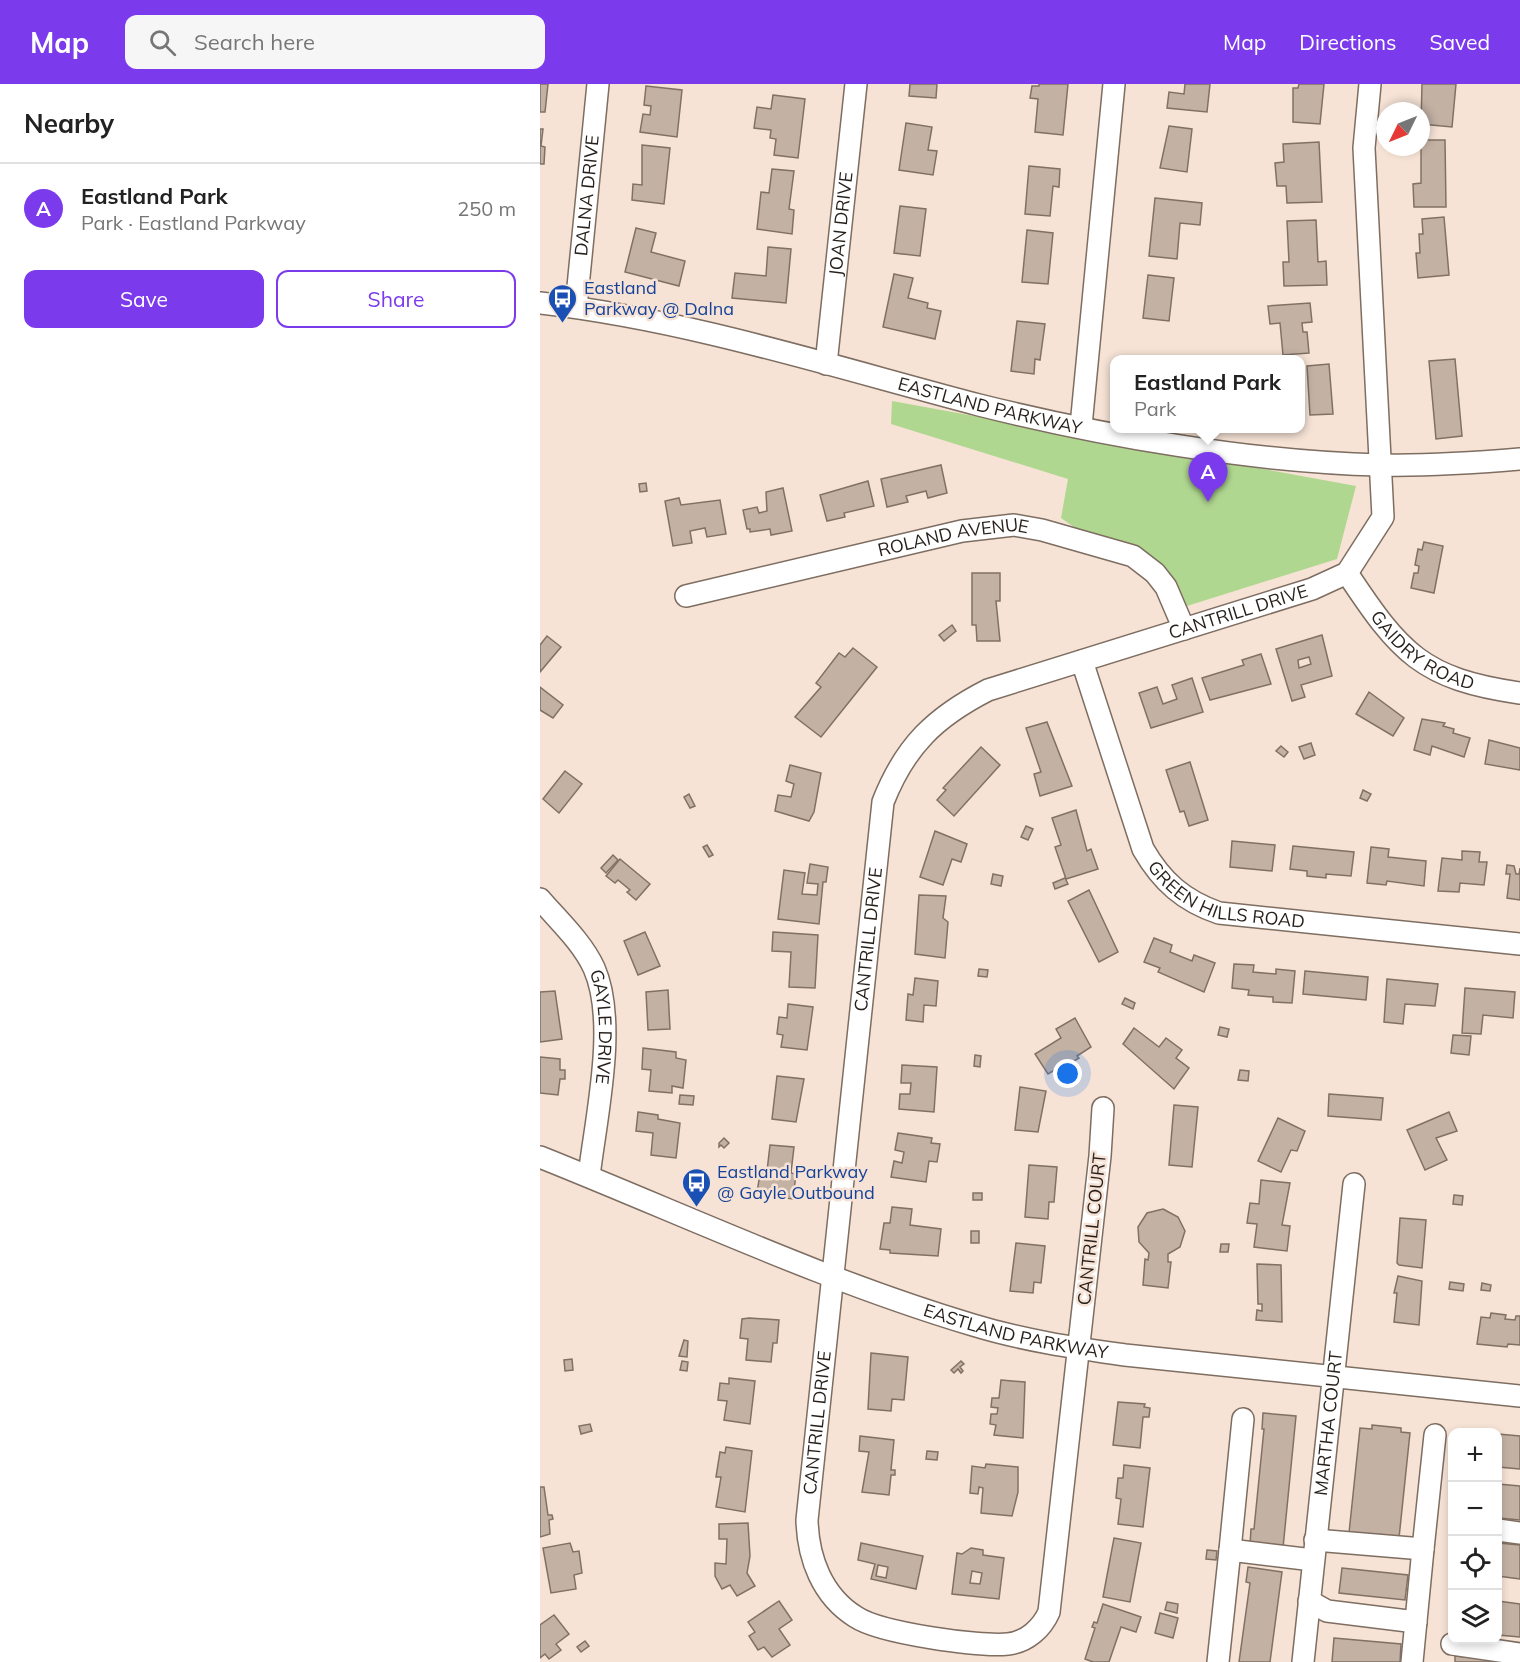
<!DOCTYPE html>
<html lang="en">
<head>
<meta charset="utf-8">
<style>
  :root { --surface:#fff; --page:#f6f6f6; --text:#222; --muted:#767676; --line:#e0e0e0; --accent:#7c3aed }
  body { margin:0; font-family:Mulish,sans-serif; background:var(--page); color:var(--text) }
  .controls { position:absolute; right:18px; bottom:18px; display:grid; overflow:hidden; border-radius:12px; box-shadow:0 3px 9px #0003 }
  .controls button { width:54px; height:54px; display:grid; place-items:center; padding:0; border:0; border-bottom:2px solid var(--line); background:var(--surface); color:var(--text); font:30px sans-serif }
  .compass { position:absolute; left:836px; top:18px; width:54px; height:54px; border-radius:50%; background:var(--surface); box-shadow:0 3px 9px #0003; rotate:227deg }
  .you { position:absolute; left:528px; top:990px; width:21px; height:21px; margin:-15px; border:4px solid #fff; border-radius:50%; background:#1a73e8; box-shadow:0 0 0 9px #1a73e833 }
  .badge { display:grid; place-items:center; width:39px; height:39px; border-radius:50%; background:var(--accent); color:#fff; font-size:20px; font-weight:700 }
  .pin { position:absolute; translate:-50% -50px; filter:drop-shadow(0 2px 3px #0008) }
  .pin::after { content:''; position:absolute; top:32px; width:21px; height:18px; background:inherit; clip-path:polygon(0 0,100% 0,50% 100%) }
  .popup { position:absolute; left:570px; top:271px; width:195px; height:78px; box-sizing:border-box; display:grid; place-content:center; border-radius:12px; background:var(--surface); filter:drop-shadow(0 2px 4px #0005); font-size:20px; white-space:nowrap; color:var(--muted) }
  .popup b { font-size:22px; color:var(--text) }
  .popup::after { content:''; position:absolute; left:50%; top:100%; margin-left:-12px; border:12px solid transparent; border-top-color:var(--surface) }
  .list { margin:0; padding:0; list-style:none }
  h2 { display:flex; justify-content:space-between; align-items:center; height:78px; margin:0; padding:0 24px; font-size:26px }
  h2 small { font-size:20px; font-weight:400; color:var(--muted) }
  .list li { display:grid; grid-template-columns:39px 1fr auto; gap:18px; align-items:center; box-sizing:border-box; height:90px; padding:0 24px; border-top:2px solid var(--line) }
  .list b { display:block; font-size:22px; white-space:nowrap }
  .list p { margin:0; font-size:20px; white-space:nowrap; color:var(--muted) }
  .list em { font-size:20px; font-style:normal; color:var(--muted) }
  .actions { display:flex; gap:12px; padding:18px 24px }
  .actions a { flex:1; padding:14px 0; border:2px solid var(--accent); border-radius:12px; text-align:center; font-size:21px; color:var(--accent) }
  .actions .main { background:var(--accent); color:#fff }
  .icon { flex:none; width:33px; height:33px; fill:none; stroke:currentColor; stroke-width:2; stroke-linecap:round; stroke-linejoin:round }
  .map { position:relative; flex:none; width:980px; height:1578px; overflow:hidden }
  header { display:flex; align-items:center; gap:36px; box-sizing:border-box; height:84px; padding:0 30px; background:var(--accent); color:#fff }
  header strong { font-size:28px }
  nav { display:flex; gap:33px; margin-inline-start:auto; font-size:21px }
  .search { width:420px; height:54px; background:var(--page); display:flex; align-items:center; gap:15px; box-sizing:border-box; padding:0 21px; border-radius:12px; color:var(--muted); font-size:22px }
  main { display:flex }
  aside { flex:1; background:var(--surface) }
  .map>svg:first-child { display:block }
  .green { fill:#b0d790 }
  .building { fill:#c3b1a4; stroke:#817165; stroke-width:1.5; fill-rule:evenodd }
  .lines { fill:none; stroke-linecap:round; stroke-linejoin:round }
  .minor-casing { stroke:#7e6d61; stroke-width:24 }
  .minor { stroke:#fff; stroke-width:21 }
  .labels { text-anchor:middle; stroke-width:5; stroke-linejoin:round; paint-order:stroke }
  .street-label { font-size:18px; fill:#261f1a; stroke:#f6e3d6 }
  .transit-label { font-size:18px; fill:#164399; stroke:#f6e3d6; text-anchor:start }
</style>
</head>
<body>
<header>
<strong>Map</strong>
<div class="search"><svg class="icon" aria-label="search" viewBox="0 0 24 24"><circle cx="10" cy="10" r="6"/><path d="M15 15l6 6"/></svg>Search here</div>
<nav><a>Map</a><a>Directions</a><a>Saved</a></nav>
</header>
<main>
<aside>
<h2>Nearby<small></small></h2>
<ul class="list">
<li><span class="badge">A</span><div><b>Eastland Park</b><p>Park · Eastland Parkway</p></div><em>250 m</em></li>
</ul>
<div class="actions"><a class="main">Save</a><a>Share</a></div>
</aside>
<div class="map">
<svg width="980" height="1578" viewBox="0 0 980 1578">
  <rect width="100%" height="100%" fill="#f6e3d6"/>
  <path class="green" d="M352,317L816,402L797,475L647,522L521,434L528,395L351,340Z"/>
  <g class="building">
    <path d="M0,0H8L5,28H0Z"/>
    <path d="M370,0H397L396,14L369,12Z"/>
    <path d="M499,0H528L523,51L495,48L498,15L490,14L492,2H499Z"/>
    <path d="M645,0H670L667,28L627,24L629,8L644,10Z"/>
    <path d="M759,0H784L780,40L753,38V4H758Z"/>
    <path d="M882,0H916L912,43L881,40Z"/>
    <path d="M106,2L142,6L137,53L100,48L103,30L110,31L111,22L104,21Z"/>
    <path d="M233,11L265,15L258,74L234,71L236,55L230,54L231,46L214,44L217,23L231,25Z"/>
    <path d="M366,39L392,43L388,66L397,67L393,91L359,86Z"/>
    <path d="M629,42L652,45L647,88L620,84Z"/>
    <path d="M0,45H3L1,62L5,63L4,80H0Z"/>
    <path d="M881,56H905L906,123H874L873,100L881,99Z"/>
    <path d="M779,58L782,118L747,119L746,102H737L735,79L744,78L743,60Z"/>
    <path d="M102,61L130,64L124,120L92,116L93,100L102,101Z"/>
    <path d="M489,82L520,85L519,103L513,102L510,132L485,130Z"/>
    <path d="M232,85L254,87L249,125L254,126L252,150L217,145L221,108L229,109Z"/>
    <path d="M615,114L662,119L660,141L640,139L637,175L609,172Z"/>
    <path d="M360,122L386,125L380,172L354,169Z"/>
    <path d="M904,133L909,191L878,194L876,169H880L879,150H883L882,135Z"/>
    <path d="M776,136L778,178L786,177L787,201L744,202L743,178H749L747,137Z"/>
    <path d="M96,144L116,149L111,168L145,177L139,202L85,188Z"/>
    <path d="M487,146L513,149L508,200L482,198Z"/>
    <path d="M228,163L251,165L246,219L192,214L195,189L226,192Z"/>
    <path d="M354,190L373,194L368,214L388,219L387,224L401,227L395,255L343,243Z"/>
    <path d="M608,191L634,194L629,237L603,234Z"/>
    <path d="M770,219L772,238L762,239L763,248H767L769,269L743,271L740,239L730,240L728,222Z"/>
    <path d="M477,237L505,240L500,276L495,275L494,290L471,287Z"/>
    <path d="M915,275L922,352L896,355L889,277Z"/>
    <path d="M789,280L793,330L770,331L767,282Z"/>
    <path d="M401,381L407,409L388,414L386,407L366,412L368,418L347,423L341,395Z"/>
    <path d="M328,397L334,422L304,429L305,433L287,437L280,411Z"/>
    <path d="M106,399L107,407L100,408L99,400Z"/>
    <path d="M243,404L252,447L231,451L230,445L210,448V445H207L203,426L217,423L219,429L227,427L226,408Z"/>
    <path d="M139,414L141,421L180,416L186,450L167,453L165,444L150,447L152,459L133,462L125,417Z"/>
    <path d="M884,458L903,462L894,509L871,504L874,489H878L879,482L875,481L878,465L882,466Z"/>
    <path d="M432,489H460V517H456L460,557H437L436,541H432Z"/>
    <path d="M412,541L416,547L404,557L399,551Z"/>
    <path d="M782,551L792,592L761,601L765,613L752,617L736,565ZM769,573L771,580L759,584L758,576Z"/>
    <path d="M7,552L21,563L0,588V561Z"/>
    <path d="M313,564L337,583L281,653L255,633L281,603L276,599L299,569L305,573Z"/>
    <path d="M721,570L731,600L670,616L662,594L704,581L702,576Z"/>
    <path d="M652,594L663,628L611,644L599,609L617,603L623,620L637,615L632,601Z"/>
    <path d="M0,603L23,621L13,634L0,626Z"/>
    <path d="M829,608L864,634L853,652L816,630Z"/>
    <path d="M882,635L905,639L903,642L914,645L913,649L930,654L924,673L892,662L890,671L874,666Z"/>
    <path d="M507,638L532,702L500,712L494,690L501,688L486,644Z"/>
    <path d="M949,656L980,664V686L945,680Z"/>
    <path d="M771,659L775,671L764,675L759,663Z"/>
    <path d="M741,662L748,668L744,673L736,667Z"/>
    <path d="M441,663L460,681L414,732L397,716L406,706L403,704Z"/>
    <path d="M650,678L668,736L649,742L644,727L640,728L626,686Z"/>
    <path d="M250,681L281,689L274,728L269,737L235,727L238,711L251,713L254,700L246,697Z"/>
    <path d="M25,687L42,700L19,729L3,715Z"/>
    <path d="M823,706L831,710L827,717L820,714Z"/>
    <path d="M149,710L155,722L150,724L144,713Z"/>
    <path d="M536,726L547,767L551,765L558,785L526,795L515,763L521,761L512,734Z"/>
    <path d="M486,742L493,745L488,756L481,753Z"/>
    <path d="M395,747L427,760L421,778L412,775L403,801L380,793Z"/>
    <path d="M692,757L735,761L732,787L690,783Z"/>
    <path d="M167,761L173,771L169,773L163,763Z"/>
    <path d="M753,762L814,768L811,792L786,790V794L767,792V787L750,785Z"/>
    <path d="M831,763L849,765L848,773L886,777L884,802L847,797L846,801L827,799Z"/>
    <path d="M922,767L940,768L939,778H947L944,801L920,799L919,808L898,807L902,774L922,776Z"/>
    <path d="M73,771L78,776L66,789L61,784Z"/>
    <path d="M80,775L110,800L96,816L87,808L90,806L78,796L75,799L66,792Z"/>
    <path d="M270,780L288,783L286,798H283L279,840L238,835L244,786L265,789L262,810L277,811L278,800L267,799Z"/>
    <path d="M967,781L974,782L976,790H979L980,784V816L967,814L970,790H966Z"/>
    <path d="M453,790L463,792L461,802L451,800Z"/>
    <path d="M525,794L528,800L515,805L513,799Z"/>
    <path d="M549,806L578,868L559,878L528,817Z"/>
    <path d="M379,811L406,812L403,834L408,838L405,874L375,870Z"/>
    <path d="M105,848L120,882L98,891L84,857Z"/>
    <path d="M233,848L278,851L275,904L249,903L251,868L232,867Z"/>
    <path d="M614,854L632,861L630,868L652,877L654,871L675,879L664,908L618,888L620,884L604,878Z"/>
    <path d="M694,880L714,881L713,888L736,890V885L755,887L752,919L733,918V913L708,911L709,906L692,904Z"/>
    <path d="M439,885L448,886L447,893L438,892Z"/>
    <path d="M765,887L828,893L826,916L763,910Z"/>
    <path d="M375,894L398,897L396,922L384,921L383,938L366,936L368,910L373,911Z"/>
    <path d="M847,895L898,900L895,922L865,920L863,940L844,938Z"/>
    <path d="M925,904L975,908L973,934L943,931L941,950L922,949Z"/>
    <path d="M128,906L130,945L108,946L106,908Z"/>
    <path d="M15,907L22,955L0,958V908Z"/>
    <path d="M585,914L595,919L593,925L582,920Z"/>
    <path d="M248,920L273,923L267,966L241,963L243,951L237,950L239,933L247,934Z"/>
    <path d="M535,934L551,963L537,972L539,974L531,979L530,977L508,990L495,970L521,954L516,945Z"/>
    <path d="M680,943L689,945L687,953L678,951Z"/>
    <path d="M594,944L619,963L626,954L642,966L636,974L649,984L634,1005L583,960Z"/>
    <path d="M913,951L931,952L929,971L911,969Z"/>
    <path d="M103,964L136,968V974L146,976L143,1004L132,1002V1009L109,1007L111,986L102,985Z"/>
    <path d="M435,971L441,972L440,983L434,982Z"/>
    <path d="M0,973L20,975V986H25V995H20L18,1011L0,1009Z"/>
    <path d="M362,981L397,983L394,1028L359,1025L360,1010H370L371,999H361Z"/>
    <path d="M700,986L709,987L708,997L698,996Z"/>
    <path d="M237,992L264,995L256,1038L232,1035Z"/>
    <path d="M480,1003L506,1007L498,1048L475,1046Z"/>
    <path d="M789,1010L843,1014L841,1036L788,1032Z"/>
    <path d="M140,1011L154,1012L153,1021L139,1020Z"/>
    <path d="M634,1021L658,1023L652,1083L629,1081Z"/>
    <path d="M98,1028L118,1031V1035L140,1039L136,1074L111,1071L113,1049L96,1047Z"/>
    <path d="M909,1028L917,1047L896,1054L907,1076L885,1086L867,1046Z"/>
    <path d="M738,1034L765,1047L757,1067L751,1066L741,1088L718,1077Z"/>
    <path d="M358,1049L392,1054L391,1059L400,1060L397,1078L389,1077L386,1098L351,1093L354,1077L362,1079L364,1068L355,1066Z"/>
    <path d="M184,1054L189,1059L184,1064L181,1061L179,1063V1059Z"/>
    <path d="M230,1061L254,1063L251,1089L256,1090L253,1115L222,1111V1108H217L220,1090H224L227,1087Z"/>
    <path d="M489,1081L517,1083L514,1118H509L508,1135L485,1133Z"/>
    <path d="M721,1096L750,1099L742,1141L750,1142L747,1167L714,1163L717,1140L707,1139L710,1119L719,1120Z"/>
    <rect x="433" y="1109" width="9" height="7"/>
    <path d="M914,1111L923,1112L922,1121L913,1120Z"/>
    <path d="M352,1123L372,1125L370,1141L401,1145L398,1172L350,1169V1166L340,1165L344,1139H350Z"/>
    <path d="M623,1125L638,1133L645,1147L640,1163L628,1170V1178H631L628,1204L603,1201L605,1175L608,1176L609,1169L599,1158L598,1143L607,1129Z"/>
    <path d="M860,1134L886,1136L882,1184L859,1181L857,1179Z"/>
    <rect x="431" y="1147" width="8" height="12"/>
    <path d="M476,1159L505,1162L501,1199L494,1198L493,1209L470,1207Z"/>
    <path d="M681,1160H689L688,1168H680Z"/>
    <path d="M717,1180L741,1181L742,1238L716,1236L717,1226L722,1227V1220H718Z"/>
    <path d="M858,1192L882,1197L879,1241L854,1238L857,1209H854Z"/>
    <path d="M910,1198L924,1200L923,1207L909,1205Z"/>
    <path d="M942,1199L951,1201L950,1207L941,1206Z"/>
    <path d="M951,1229L966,1231L965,1235L975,1236L976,1232H980V1261L968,1260L967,1263L937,1260L941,1233L950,1234Z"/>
    <path d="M209,1234L239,1236L237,1259H233L231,1278L206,1276L208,1255L200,1254L202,1235Z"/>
    <path d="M144,1256L148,1257L147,1273L139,1272Z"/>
    <path d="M331,1269L368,1273L364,1316L352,1315L351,1327L328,1325Z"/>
    <path d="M32,1275L33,1286L25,1287L24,1276Z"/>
    <path d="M142,1277L148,1278L147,1287L140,1286Z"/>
    <path d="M421,1277L424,1280L420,1283L423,1287L421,1289L418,1285L414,1289L411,1286Z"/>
    <path d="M189,1294L215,1297L210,1340L184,1336L187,1317L178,1316L180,1299L189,1300Z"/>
    <path d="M461,1296L485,1298L483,1354L454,1351L456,1341L450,1340L451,1330H457L458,1324L451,1323L452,1314H459Z"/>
    <path d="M578,1318L605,1320L604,1323L610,1324L609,1333H603L600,1364L573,1361Z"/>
    <path d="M723,1329L756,1332L743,1464L710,1461L711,1445H714L724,1345H722Z"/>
    <path d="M50,1340L52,1347L41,1350L39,1342Z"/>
    <path d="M832,1341L861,1344V1348L870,1349L859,1454L809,1449L820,1344L832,1345Z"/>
    <path d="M958,1350L980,1352V1385L958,1383Z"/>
    <path d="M320,1352L354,1356L351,1386H355V1391H351L349,1411L322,1408L329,1368L319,1367Z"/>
    <path d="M186,1363L212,1367L205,1428L176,1423L181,1393H176L180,1368L185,1369Z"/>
    <path d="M387,1367L398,1368L397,1376L386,1375Z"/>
    <path d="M446,1380L478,1383V1408L472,1432L441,1429L443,1404L439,1403L438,1410L430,1409L432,1382L445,1384Z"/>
    <path d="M584,1381L610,1384L603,1443L578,1440L581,1415L576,1414L578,1394H583Z"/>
    <path d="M958,1400L980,1402V1436L958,1434Z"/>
    <path d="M0,1403H4L8,1431H12L13,1435L9,1436L10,1450L0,1453Z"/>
    <path d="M208,1439L210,1472L207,1489L215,1502L197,1512L190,1501L182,1505L175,1492V1479L186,1480L187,1455H179V1440Z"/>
    <path d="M574,1454L601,1459L590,1518L563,1513Z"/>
    <path d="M30,1459L33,1468L39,1467L42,1489L34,1491L36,1505L11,1509L3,1464Z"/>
    <path d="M321,1459L383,1472L376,1505L331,1495L335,1480L318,1476ZM338,1481L348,1483L346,1494L336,1492Z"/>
    <path d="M958,1459L980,1461V1495L958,1492Z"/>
    <path d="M431,1464L443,1466V1471L464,1474L459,1515L412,1510L417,1469L422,1470ZM432,1487L442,1489L440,1500L430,1499Z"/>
    <path d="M667,1466L677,1467L676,1476L666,1475Z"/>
    <path d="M708,1483L742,1488L730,1578H699L710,1499L706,1498Z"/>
    <path d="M802,1484L868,1491L865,1516L799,1509Z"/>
    <path d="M239,1517L252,1536L239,1545L250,1561L232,1573L224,1563L218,1566L209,1552L215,1548L208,1538Z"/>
    <path d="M958,1517L980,1520V1553L958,1551Z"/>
    <path d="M627,1518L638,1520L637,1529L625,1526Z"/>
    <path d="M563,1520L601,1533L596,1548L581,1543L569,1578H553L545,1575L555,1544L552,1543L554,1538L557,1539Z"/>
    <path d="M620,1529L638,1534L633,1554L615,1549Z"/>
    <path d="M14,1531L29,1550L16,1560L21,1566L9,1575L5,1570L0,1574V1541Z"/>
    <path d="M794,1554L861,1560L860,1578H792Z"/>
    <path d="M45,1557L49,1562L41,1568L37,1563Z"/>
    <path d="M915,1572L972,1578H915Z"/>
  </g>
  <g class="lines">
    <defs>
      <g id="minor">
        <path id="s1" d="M0,219C149,236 294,283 439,321C563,352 712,378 840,381C887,382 933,379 980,375"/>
        <path id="s2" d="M36,223L58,0"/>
        <path id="s3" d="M286,280L316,0"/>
        <path d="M541,342L574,0"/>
        <path id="s4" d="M807,489C860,569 882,595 980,609"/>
        <path id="s5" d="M146,512L422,447L474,441L502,446L593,472L615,489L626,503L644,545"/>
        <path id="s6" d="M542,577L603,765C622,798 644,817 679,829L980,860"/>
        <path id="s7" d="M0,815C18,836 42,858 54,884C78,938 56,1033 49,1092"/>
        <path id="s8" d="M563,1024L560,1072L509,1528C502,1544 487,1558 468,1560C439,1563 340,1549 316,1533C282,1512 268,1474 267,1436L343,718C365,662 395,633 448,606L772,505L807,489L843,433L824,64L830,0"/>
        <path id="s9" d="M0,1073C143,1130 285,1197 433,1241C482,1256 534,1264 585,1271L980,1312"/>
        <path d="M958,1446L980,1449"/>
        <path d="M775,1456L883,1465L895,1351"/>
        <path d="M690,1466L703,1335"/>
        <path d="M769,1517L787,1527L876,1538"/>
        <path d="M912,1560L980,1570"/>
        <path d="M678,1578L690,1466L773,1476"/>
        <path id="s10" d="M763,1578L814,1100"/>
        <path d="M872,1578L883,1465"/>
      </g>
    </defs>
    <use href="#minor" class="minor-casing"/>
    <use href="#minor" class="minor"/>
  </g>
  <defs>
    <symbol id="bus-pin" viewBox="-11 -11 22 30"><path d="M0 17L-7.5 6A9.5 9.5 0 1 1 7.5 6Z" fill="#1a4fb4" stroke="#f6e3d6"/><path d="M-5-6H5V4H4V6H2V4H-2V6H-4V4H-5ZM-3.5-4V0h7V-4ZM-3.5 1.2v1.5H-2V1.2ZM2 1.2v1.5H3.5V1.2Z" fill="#fff"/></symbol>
  </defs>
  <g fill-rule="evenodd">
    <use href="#bus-pin" x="6" y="198" width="33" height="45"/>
    <use href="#bus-pin" x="140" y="1082" width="33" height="45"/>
  </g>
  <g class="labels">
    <g class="street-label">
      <text dy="6" stroke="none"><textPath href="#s2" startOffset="112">DALNA DRIVE</textPath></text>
      <text dy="6" stroke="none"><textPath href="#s3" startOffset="141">JOAN DRIVE</textPath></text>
      <text dy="6" stroke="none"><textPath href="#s1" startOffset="462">EASTLAND PARKWAY</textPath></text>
      <text dy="6" stroke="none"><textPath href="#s5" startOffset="274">ROLAND AVENUE</textPath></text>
      <text dy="6" stroke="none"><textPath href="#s8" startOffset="1972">CANTRILL DRIVE</textPath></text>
      <text dy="6" stroke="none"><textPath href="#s4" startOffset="111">GAIDRY ROAD</textPath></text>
      <text dy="6" stroke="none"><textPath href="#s6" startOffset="300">GREEN HILLS ROAD</textPath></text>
      <text dy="6" stroke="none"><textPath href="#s8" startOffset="1414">CANTRILL DRIVE</textPath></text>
      <text dy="6" stroke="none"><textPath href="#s7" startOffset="148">GAYLE DRIVE</textPath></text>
      <text transform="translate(552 1145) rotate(-84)" y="6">CANTRILL COURT</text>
      <text dy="6" stroke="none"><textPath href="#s9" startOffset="508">EASTLAND PARKWAY</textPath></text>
      <text dy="6" stroke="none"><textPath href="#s8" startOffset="928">CANTRILL DRIVE</textPath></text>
      <text dy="6" stroke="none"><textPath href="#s10" startOffset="240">MARTHA COURT</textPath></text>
    </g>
    <g class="transit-label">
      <text x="44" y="210">Eastland<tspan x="44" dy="21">Parkway @ Dalna</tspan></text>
      <text x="177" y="1094">Eastland Parkway<tspan x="177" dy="21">@ Gayle Outbound</tspan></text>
    </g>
  </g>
</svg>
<div class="controls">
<button>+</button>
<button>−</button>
<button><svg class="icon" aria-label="locate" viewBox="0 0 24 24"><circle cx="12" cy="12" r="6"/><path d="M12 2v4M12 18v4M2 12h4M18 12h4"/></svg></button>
<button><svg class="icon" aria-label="layers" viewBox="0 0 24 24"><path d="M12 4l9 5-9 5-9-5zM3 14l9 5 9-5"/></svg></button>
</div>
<svg class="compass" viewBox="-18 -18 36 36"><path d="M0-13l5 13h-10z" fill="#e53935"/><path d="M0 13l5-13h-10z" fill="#767676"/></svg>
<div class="you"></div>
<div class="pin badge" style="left:668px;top:418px">A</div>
<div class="popup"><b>Eastland Park</b>Park</div>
</div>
</main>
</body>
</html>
